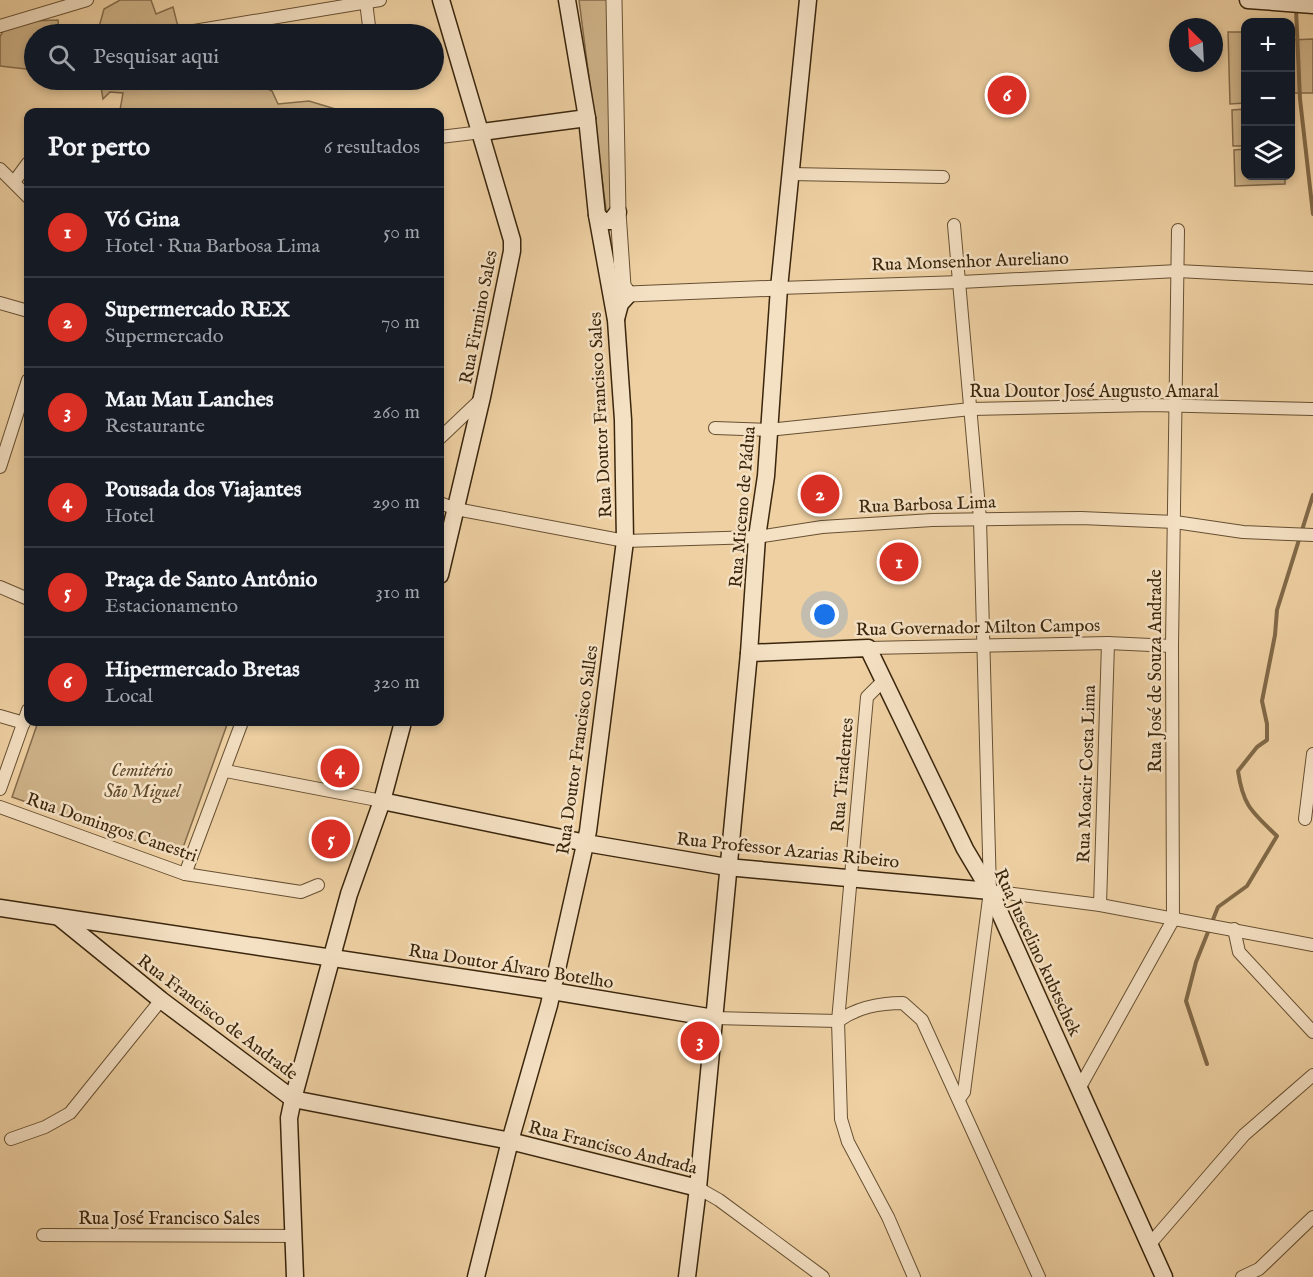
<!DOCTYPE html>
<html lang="pt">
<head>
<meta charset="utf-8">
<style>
  :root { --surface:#171b24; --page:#242831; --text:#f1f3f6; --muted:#9ea1a6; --line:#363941; --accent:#d93025 }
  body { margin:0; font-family:"IM FELL English",serif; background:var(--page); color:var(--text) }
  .controls { position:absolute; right:18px; top:18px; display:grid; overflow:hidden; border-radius:12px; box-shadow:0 3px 9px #0003 }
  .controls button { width:54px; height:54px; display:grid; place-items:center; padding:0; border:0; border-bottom:2px solid var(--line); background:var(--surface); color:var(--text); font:30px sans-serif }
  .compass { position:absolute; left:1169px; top:18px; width:54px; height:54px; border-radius:50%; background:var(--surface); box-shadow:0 3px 9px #0003; rotate:336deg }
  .you { position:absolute; left:825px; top:615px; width:21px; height:21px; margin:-15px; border:4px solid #fff; border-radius:50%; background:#1a73e8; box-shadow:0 0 0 9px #1a73e833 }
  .badge { display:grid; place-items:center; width:39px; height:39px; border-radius:50%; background:var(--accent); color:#fff; font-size:20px; font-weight:700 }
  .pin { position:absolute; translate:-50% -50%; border:3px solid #fff; box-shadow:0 2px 6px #0006 }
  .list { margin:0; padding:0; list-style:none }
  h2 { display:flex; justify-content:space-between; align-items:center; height:78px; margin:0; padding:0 24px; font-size:26px }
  h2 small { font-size:20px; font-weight:400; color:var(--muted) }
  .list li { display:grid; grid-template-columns:39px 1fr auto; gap:18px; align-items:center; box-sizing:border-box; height:90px; padding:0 24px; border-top:2px solid var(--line) }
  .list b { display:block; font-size:22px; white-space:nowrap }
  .list p { margin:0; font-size:20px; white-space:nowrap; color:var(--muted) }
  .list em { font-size:20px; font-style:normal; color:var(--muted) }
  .icon { flex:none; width:33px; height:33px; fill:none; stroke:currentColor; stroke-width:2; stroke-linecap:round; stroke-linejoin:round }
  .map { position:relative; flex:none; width:1313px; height:1277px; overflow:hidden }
  .search { position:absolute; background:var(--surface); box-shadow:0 3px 9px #0003; left:24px; top:24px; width:420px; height:66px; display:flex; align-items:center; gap:15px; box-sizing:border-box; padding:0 21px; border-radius:33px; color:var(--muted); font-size:22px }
  .panel { position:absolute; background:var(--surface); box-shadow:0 3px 9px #0003; left:24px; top:108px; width:420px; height:618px; border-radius:12px }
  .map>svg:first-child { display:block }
  .green { fill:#cfb389; stroke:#846c4b; stroke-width:1.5 }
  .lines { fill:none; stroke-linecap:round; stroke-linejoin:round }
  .stream { stroke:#816948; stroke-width:4 }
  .minor-casing { stroke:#675032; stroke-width:14 }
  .tertiary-casing { stroke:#675032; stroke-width:17 }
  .secondary-casing { stroke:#3a260d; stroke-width:19 }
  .minor { stroke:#f4e0c3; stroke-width:12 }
  .tertiary { stroke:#f4e0c3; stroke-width:15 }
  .secondary { stroke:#f4e0c3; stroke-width:16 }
  .labels { text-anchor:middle; stroke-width:5; stroke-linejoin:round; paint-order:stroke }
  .street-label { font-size:18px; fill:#3a260d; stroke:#f4e0c3 }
  .park-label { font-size:18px; font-style:italic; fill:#5f492c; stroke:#f4e0c3 }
</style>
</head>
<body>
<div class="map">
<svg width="1313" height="1277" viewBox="0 0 1313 1277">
  <rect width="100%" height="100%" fill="#eed0a2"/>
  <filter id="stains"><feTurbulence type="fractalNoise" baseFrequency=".00333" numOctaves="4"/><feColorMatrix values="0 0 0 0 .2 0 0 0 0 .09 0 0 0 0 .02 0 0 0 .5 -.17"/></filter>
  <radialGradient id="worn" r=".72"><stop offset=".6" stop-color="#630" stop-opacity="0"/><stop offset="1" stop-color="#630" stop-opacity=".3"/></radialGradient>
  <g class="green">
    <path d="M120,0H151L156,14L173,7L177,23L184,34H97L104,9Z"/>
    <path d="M579,0H607L616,215L607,217Z"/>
    <path d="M58,20L59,34H34V70L0,66C0,58 0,45 0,37C6,19 42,21 58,20Z"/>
    <path d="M1228,32H1245V103L1230,104Z"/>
    <path d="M1313,39V93H1293L1291,40Z"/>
    <path d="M104,80H260L262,86L272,91L278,104L309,101L339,110V112H124L120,110L123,93L110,92L103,99L100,81Z"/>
    <path d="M1245,109V146H1233L1232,110Z"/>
    <path d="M1245,149L1246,176H1285V184L1235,186L1234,150Z"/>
    <path d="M38,722H228L180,856L12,797Z"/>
  </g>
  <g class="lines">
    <g class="stream">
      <path d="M1296,9L1300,99L1313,214"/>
      <path d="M1207,1064L1186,1001L1196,962L1218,907L1247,886L1277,836C1252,812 1243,806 1238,771L1257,747L1267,740V724L1262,701L1275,635L1277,610L1313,495"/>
    </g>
    <defs>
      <g id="minor">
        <path d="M366,2L370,34"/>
        <path d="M0,26L87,0"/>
        <path d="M188,32L380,0"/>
        <path d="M440,137L482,132"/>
        <path d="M0,169L28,197"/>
        <path d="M791,174L943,177"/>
        <path d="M14,182L28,163"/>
        <path d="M954,225L980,519L990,891L964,1092L959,1099"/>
        <path d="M779,288L961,282L1178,271L1313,278"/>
        <path d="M0,303L28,311"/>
        <path d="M715,428L768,430L971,409L1151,405L1313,409"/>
        <path d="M440,438L480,400"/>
        <path d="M0,467L28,380"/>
        <path d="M440,503L456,509L625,541L757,537L822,527L932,520L1081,518L1175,522L1243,532L1313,535"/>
        <path d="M0,587L28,599"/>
        <path d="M868,648L1108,643L1172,646"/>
        <path d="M882,682L867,697L838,1021L841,1119L848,1142L888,1217L914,1277"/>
        <path d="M0,716L24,723"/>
        <path d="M226,771L382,801"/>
        <path d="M0,789L28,710"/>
        <path d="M0,807L185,874L301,892L318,885"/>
        <path d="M1305,819L1313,754"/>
        <path d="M185,874L242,722"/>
        <path d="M990,891L1100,905L1313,945"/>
        <path d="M1100,905L1108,643"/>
        <path d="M1234,929L1239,952L1313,1032"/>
        <path d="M714,1018L838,1021C858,1007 879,1003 903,1003L922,1020L1039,1277"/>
        <path d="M1080,1087L1173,920L1172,646L1178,230"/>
        <path d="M11,1139L45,1127L70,1113L161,1000"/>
        <path d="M698,1188L719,1200L823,1277"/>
        <path d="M43,1235L294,1236"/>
        <path d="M1149,1245L1244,1135L1313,1075"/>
        <path d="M1242,1277L1259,1269L1313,1217"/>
      </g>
      <path id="tertiary" d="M614,0L618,212L623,286L629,294L779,288"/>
      <g id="secondary">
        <path d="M1248,0L1313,5"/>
        <path d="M482,132L587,118"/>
        <path d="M597,215L603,221H611L618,212"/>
        <path d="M616,319L620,304L629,294"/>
        <path d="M440,575L482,397L512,251V240L441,0"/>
        <path d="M749,653L868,648L965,849L990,891L1164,1277"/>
        <path d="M382,801L586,843L727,867L990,891"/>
        <path d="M0,908L552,991L714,1018"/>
        <path d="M60,918L161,1000L293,1099L510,1141L698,1188"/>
        <path d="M295,1277L289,1118L293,1099L349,894L382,801L403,722"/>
        <path d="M476,1277L510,1141L549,1005L588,831L625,541L623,420L616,320L597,215L587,118L567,0"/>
        <path d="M687,1277L698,1188L749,653L757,537L766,476L779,288L808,0"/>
      </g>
    </defs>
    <use href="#minor" class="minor-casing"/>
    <use href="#tertiary" class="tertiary-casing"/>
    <use href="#secondary" class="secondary-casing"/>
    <use href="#minor" class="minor"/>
    <use href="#tertiary" class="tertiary"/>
    <use href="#secondary" class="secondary"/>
  </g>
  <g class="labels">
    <g class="street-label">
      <text transform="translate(970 261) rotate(-2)" y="6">Rua Monsenhor Aureliano</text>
      <text transform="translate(478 317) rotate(-79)" y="6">Rua Firmino Sales</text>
      <text x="1094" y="397">Rua Doutor José Augusto Amaral</text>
      <text transform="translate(600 415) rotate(-93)" y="6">Rua Doutor Francisco Sales</text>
      <text transform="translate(927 504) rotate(-2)" y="6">Rua Barbosa Lima</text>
      <text transform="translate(742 507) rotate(-85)" y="6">Rua Miceno de Pádua</text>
      <text transform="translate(978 627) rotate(-1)" y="6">Rua Governador Milton Campos</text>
      <text transform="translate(1155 671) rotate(-90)" y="6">Rua José de Souza Andrade</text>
      <text transform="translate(577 750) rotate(-82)" y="6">Rua Doutor Francisco Salles</text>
      <text transform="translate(1086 774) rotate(-88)" y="6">Rua Moacir Costa Lima</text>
      <text transform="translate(842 775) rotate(-85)" y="6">Rua Tiradentes</text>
      <text transform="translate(112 827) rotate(19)" y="6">Rua Domingos Canestri</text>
      <text transform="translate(788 850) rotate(6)" y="6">Rua Professor Azarias Ribeiro</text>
      <text transform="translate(1038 952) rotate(65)" y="6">Rua Juscelino kubtschek</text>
      <text transform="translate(511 966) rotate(9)" y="6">Rua Doutor Álvaro Botelho</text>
      <text transform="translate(218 1017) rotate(37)" y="6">Rua Francisco de Andrade</text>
      <text transform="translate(613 1147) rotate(14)" y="6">Rua Francisco Andrada</text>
      <text x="169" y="1224">Rua José Francisco Sales</text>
    </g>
    <g class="park-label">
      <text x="142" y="776">Cemitério<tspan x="142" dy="21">São Miguel</tspan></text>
    </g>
  </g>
  <rect width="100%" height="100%" filter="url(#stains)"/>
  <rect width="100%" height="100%" fill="url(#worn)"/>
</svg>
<div class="controls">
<button>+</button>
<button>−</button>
<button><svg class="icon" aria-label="layers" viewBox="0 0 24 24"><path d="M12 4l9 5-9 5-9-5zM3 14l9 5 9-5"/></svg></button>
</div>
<svg class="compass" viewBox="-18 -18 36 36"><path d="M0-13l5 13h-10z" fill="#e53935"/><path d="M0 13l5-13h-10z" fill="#9ea1a6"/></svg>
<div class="you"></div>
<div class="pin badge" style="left:899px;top:562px">1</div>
<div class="pin badge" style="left:820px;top:494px">2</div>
<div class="pin badge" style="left:700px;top:1041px">3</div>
<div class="pin badge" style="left:340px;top:768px">4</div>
<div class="pin badge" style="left:331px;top:839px">5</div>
<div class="pin badge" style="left:1007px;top:95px">6</div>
<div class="search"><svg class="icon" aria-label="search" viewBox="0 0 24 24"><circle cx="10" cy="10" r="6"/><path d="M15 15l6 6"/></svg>Pesquisar aqui</div>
<section class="panel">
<h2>Por perto<small>6 resultados</small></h2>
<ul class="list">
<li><span class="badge">1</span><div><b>Vó Gina</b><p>Hotel · Rua Barbosa Lima</p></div><em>50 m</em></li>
<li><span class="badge">2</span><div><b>Supermercado REX</b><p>Supermercado</p></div><em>70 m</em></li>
<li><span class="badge">3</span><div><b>Mau Mau Lanches</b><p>Restaurante</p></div><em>260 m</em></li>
<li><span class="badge">4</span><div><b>Pousada dos Viajantes</b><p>Hotel</p></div><em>290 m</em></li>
<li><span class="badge">5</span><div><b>Praça de Santo Antônio</b><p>Estacionamento</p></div><em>310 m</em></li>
<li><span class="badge">6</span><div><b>Hipermercado Bretas</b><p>Local</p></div><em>320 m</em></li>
</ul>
</section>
</div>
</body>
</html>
